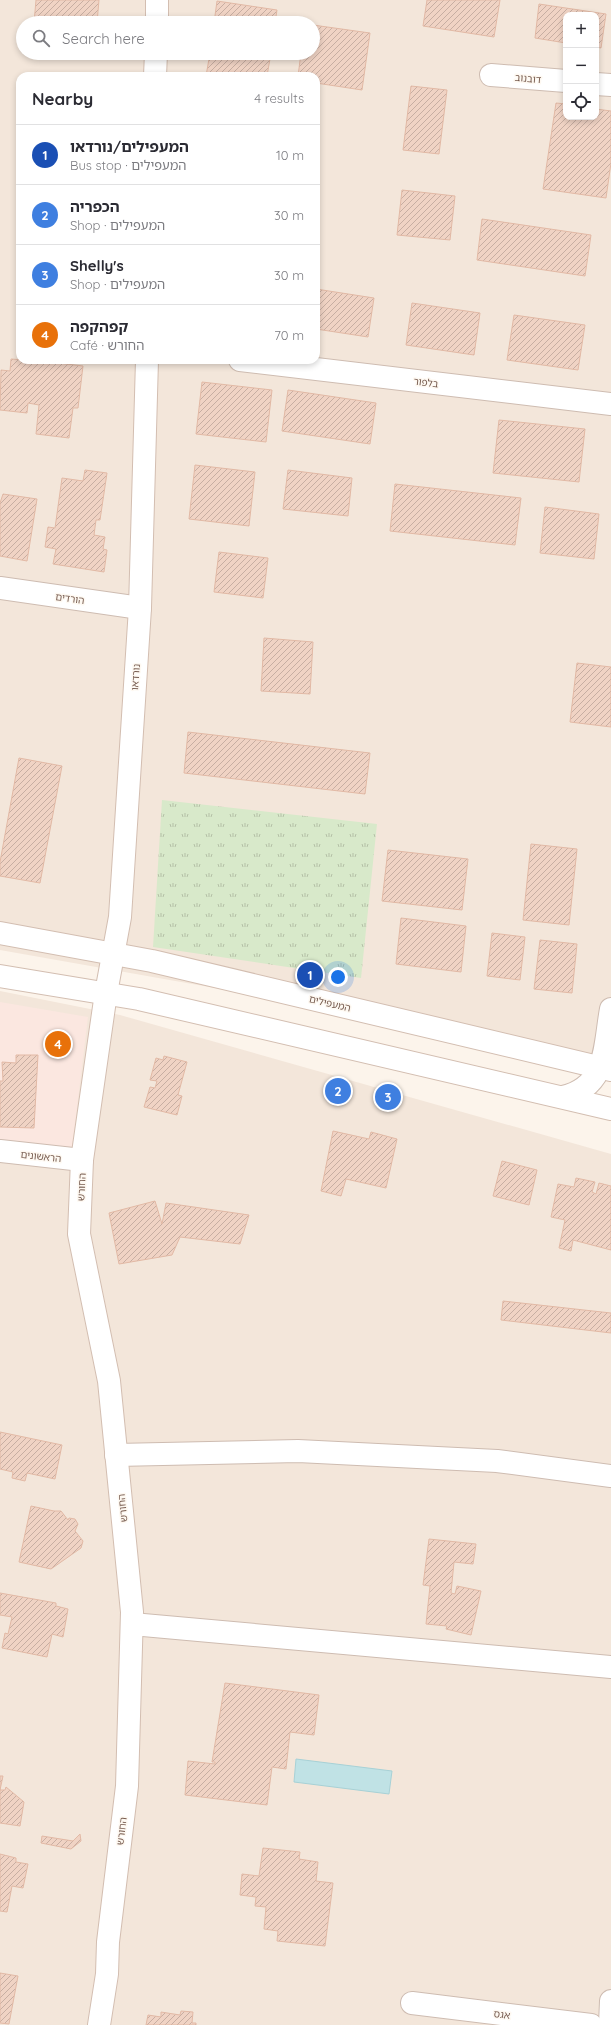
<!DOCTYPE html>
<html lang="en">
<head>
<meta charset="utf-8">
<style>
  :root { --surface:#fff; --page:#f7f7f7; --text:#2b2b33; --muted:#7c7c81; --line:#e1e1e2; --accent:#de6f58 }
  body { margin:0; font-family:Quicksand,"Noto Sans Hebrew",sans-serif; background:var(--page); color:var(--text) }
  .controls { position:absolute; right:12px; top:12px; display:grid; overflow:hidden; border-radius:8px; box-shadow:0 2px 6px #0003 }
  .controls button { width:36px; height:36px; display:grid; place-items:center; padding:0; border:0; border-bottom:1px solid var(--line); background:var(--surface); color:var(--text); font:20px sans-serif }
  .you { position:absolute; left:338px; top:977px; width:14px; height:14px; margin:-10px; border:3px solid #fff; border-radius:50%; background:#1a73e8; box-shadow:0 0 0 6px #1a73e833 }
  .badge { display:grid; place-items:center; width:26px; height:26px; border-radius:50%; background:var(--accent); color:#fff; font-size:13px; font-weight:700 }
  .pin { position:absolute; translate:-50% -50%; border:2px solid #fff; box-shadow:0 1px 4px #0006 }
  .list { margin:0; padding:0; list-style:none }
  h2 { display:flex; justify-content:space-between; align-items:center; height:52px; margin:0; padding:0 16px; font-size:17px }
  h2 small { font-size:13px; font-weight:400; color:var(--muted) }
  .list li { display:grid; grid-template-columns:26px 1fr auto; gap:12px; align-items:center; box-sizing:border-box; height:60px; padding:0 16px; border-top:1px solid var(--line) }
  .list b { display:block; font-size:15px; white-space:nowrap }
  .list p { margin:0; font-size:13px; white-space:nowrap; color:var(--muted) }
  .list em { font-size:13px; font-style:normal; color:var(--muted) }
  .icon { flex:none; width:22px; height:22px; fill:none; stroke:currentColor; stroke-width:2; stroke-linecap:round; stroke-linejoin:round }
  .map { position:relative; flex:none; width:611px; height:2025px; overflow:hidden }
  .search { position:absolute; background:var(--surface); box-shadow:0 2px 6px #0003; left:16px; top:16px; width:304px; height:44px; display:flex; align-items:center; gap:10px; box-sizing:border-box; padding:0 14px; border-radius:22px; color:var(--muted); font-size:15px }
  .panel { position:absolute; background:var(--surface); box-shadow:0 2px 6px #0003; left:16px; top:72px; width:304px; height:292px; border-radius:12px }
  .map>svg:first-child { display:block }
  .residential { fill:#f3e6da; fill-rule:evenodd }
  .commercial { fill:#fbe7e0 }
  .grass { fill:url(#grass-tufts) }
  .water { fill:#c0e2e5; stroke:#a7d1d6 }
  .building { fill:url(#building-hatch); stroke:#e2b9a5 }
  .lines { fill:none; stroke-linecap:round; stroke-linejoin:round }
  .street-casing { stroke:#cebcb1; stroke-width:24 }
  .secondary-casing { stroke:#d3beb1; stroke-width:24 }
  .path { stroke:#d5b6a7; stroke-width:2.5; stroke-dasharray:1 3; stroke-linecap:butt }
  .street { stroke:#fff; stroke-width:22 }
  .secondary { stroke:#fff; stroke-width:22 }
  .labels { text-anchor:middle; stroke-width:3; stroke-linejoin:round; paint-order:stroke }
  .street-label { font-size:10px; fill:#765b4f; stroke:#fef9f2 }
</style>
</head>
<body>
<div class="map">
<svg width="611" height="2025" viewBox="0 0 611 2025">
  <defs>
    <pattern id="grass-tufts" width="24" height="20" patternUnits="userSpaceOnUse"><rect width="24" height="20" fill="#d8e9ca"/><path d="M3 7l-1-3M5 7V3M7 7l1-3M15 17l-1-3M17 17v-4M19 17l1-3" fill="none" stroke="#b4c0a6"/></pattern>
    <pattern id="building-hatch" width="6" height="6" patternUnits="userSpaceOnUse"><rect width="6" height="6" fill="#f0d3c4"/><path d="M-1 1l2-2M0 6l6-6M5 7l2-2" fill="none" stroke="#c7aea2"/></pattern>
  </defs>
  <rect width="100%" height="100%" fill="#fcf4eb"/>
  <g class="residential">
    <path d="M0,0H611V1058L0,950ZM566,15H596V117H566ZM23,23H313V53H23ZM20,76H316V360H20Z"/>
    <path d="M0,991L120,1015L611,1154V2025H0Z"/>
  </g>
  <path class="commercial" d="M0,1002L88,1017L72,1150L0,1143Z"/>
  <path class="grass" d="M162,800L377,824L361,978L153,947Z"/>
  <path class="water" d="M296,1759L392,1771L389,1794L294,1782Z"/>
  <g class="building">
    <path d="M36,0H99L97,23H34Z"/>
    <path d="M427,0H500L494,37L423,26Z"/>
    <path d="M217,1L277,10L275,23H214Z"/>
    <path d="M539,4L606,14L601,48L596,47V15H566V43L535,38Z"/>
    <path d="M313,25L370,33L362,90L316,83V76H298L301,53H313Z"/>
    <path d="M210,53H271L267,76H206Z"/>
    <path d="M411,86L447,90L439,154L403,150Z"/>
    <path d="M556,103L566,104V117H596V109L611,111V163L606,198L543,189Z"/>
    <path d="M402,190L455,196L450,240L397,235Z"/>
    <path d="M482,219L591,235L585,276L477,260Z"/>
    <path d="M316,289L374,298L368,337L316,329Z"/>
    <path d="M412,303L480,313L474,355L406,345Z"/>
    <path d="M514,315L585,325L578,370L507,360Z"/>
    <path d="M11,359L37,361L50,360V362L83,366L78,408H73L69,438L36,434L39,405L28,403L27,413L0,410L1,370L10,371Z"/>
    <path d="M202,382L272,390L266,442L196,434Z"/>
    <path d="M288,390L376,403L370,444L282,431Z"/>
    <path d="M499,420L585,429L579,482L493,473Z"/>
    <path d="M195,465L255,472L249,526L189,519Z"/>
    <path d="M85,470L107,473L100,520H96L94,535L105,537L103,549L107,550L104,572L53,564L56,549L45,547L48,527L55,528L62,478L83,481Z"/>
    <path d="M288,470L352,478L348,516L283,509Z"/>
    <path d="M395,484L521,498L515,545L390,531Z"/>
    <path d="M3,494L37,499L27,561L0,556V503Z"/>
    <path d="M545,507L599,514L594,559L540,553Z"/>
    <path d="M219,552L268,558L263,598L214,592Z"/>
    <path d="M264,638L313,642L310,694L261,691Z"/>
    <path d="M577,663L611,667V727L570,722Z"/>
    <path d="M188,732L370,753L365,794L184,773Z"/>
    <path d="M19,758L62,766L40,883L0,876V862Z"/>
    <path d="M531,844L577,849L569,925L523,920Z"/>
    <path d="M388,850L468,859L462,910L382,901Z"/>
    <path d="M401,918L466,926L461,972L396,964Z"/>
    <path d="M492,933L525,937L520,980L487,976Z"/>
    <path d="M540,940L577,944L572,993L534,989Z"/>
    <path d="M16,1055H38L34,1128L0,1127V1081H3L2,1062L16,1063Z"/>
    <path d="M164,1056L187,1062L178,1095L182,1096L177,1115L144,1107L150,1087L155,1088L157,1081L150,1080L156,1058L163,1060Z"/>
    <path d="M333,1131L369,1139L371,1132L397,1139L386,1188L346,1179L341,1196L321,1191Z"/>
    <path d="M502,1161L537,1170L529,1205L493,1196Z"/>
    <path d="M576,1178L595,1182L592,1192L596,1194L599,1183L611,1186V1250L573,1240L571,1251L559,1248L565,1220L551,1217L558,1184L574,1187Z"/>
    <path d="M155,1201L162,1224L166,1203L249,1215L240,1244L180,1237L172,1255L119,1264L109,1213Z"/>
    <path d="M503,1301L611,1313V1333L501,1320Z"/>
    <path d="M0,1432L62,1445L55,1479L27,1473L25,1481L12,1478L13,1472L0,1469Z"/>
    <path d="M31,1506L54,1511H61L68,1520L69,1518L75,1519L78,1524L75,1531L83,1541L81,1548L51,1569L19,1562Z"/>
    <path d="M429,1539L476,1544L473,1564L454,1562L451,1593L455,1594L457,1586L481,1591L471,1635L446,1629L447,1626L426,1624L430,1586L423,1585Z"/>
    <path d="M0,1593L56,1603V1606L68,1609L63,1637L52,1634L47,1657L2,1648L5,1633L8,1634L12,1617L0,1615Z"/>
    <path d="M225,1683L319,1695L314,1735L290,1732L286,1769L272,1767L267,1805L185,1795L188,1761L215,1764V1762H212Z"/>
    <path d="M0,1776H3L0,1790H5L6,1787L24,1802L20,1826L0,1823Z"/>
    <path d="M80,1834L81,1841L71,1849L41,1843L42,1836L73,1841Z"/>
    <path d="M263,1848L300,1852L299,1859L318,1862L316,1881L333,1883L325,1946L277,1941L278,1931L264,1929L266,1907L255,1906L256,1897L240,1895L242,1874L259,1876Z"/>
    <path d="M0,1854L16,1858V1862L28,1864L23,1888L12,1886L7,1912L0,1911Z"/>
    <path d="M0,1973L18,1976L9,2024L0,2023Z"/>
    <path d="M181,2011L193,2012L192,2023H196V2025H146L148,2015L161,2017V2012L180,2015Z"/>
  </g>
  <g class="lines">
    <defs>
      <g id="street">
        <path d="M491,75L566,81"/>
        <path d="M596,84L611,85"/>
        <path d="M240,360L611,404"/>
        <path d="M0,588L140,608"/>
        <path d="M563,1097C608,1086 604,1047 611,1009"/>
        <path d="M0,1151L82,1160"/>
        <path d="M116,1455L298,1451L497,1461L611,1476"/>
        <path d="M132,1624L611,1667"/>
        <path d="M412,2003L591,2025"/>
        <path d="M610,2025L611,2001"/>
      </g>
      <g id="secondary">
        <path d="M157,23V0"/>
        <path d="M155,76L156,53"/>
        <path d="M0,933L152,961L611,1070"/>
        <path d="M0,976L139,999L611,1109"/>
        <path d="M99,2025L107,1974L108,1942L127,1786L132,1612L109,1381L79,1234L82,1160L106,993L120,917L140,608L147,360"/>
      </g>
    </defs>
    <use href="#street" class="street-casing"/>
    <use href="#secondary" class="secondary-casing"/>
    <path class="path" d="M173,362L186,360"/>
    <use href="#street" class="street"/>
    <use href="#secondary" class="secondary"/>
  </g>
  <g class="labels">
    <g class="street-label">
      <text transform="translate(528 78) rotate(5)" y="4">דובנוב</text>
      <text transform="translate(426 382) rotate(7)" y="4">בלפור</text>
      <text transform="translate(70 598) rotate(8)" y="4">הורדים</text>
      <text transform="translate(135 677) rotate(-86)" y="4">נורדאו</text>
      <text transform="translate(330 1003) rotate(13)" y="4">המעפילים</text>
      <text transform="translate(41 1156) rotate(6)" y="4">הראשונים</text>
      <text transform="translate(81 1187) rotate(-87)" y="4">החורש</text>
      <text transform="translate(122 1508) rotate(-96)" y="4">החורש</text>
      <text transform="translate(121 1831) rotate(-83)" y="4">החורש</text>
      <text transform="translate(502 2014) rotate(7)" y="4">אגס</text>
    </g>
  </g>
</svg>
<div class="controls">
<button>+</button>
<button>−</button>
<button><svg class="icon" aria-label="locate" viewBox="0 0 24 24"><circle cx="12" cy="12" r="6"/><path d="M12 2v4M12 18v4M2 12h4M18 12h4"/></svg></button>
</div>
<div class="you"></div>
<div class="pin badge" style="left:310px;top:975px;background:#1a4fb4">1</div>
<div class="pin badge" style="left:338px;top:1091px;background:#3f7fe0">2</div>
<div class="pin badge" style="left:388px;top:1097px;background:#3f7fe0">3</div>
<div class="pin badge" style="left:58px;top:1044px;background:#e8710a">4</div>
<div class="search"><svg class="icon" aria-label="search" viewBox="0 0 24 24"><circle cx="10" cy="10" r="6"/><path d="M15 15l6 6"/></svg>Search here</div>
<section class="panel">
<h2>Nearby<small>4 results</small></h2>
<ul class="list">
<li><span class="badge" style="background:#1a4fb4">1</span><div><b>המעפילים/נורדאו</b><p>Bus stop · המעפילים</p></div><em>10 m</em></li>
<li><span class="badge" style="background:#3f7fe0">2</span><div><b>הכפריה</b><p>Shop · המעפילים</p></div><em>30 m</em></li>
<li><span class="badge" style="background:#3f7fe0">3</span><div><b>Shelly's</b><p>Shop · המעפילים</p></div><em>30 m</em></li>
<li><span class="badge" style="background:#e8710a">4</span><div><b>קפהקפה</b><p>Café · החורש</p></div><em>70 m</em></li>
</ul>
</section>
</div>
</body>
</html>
